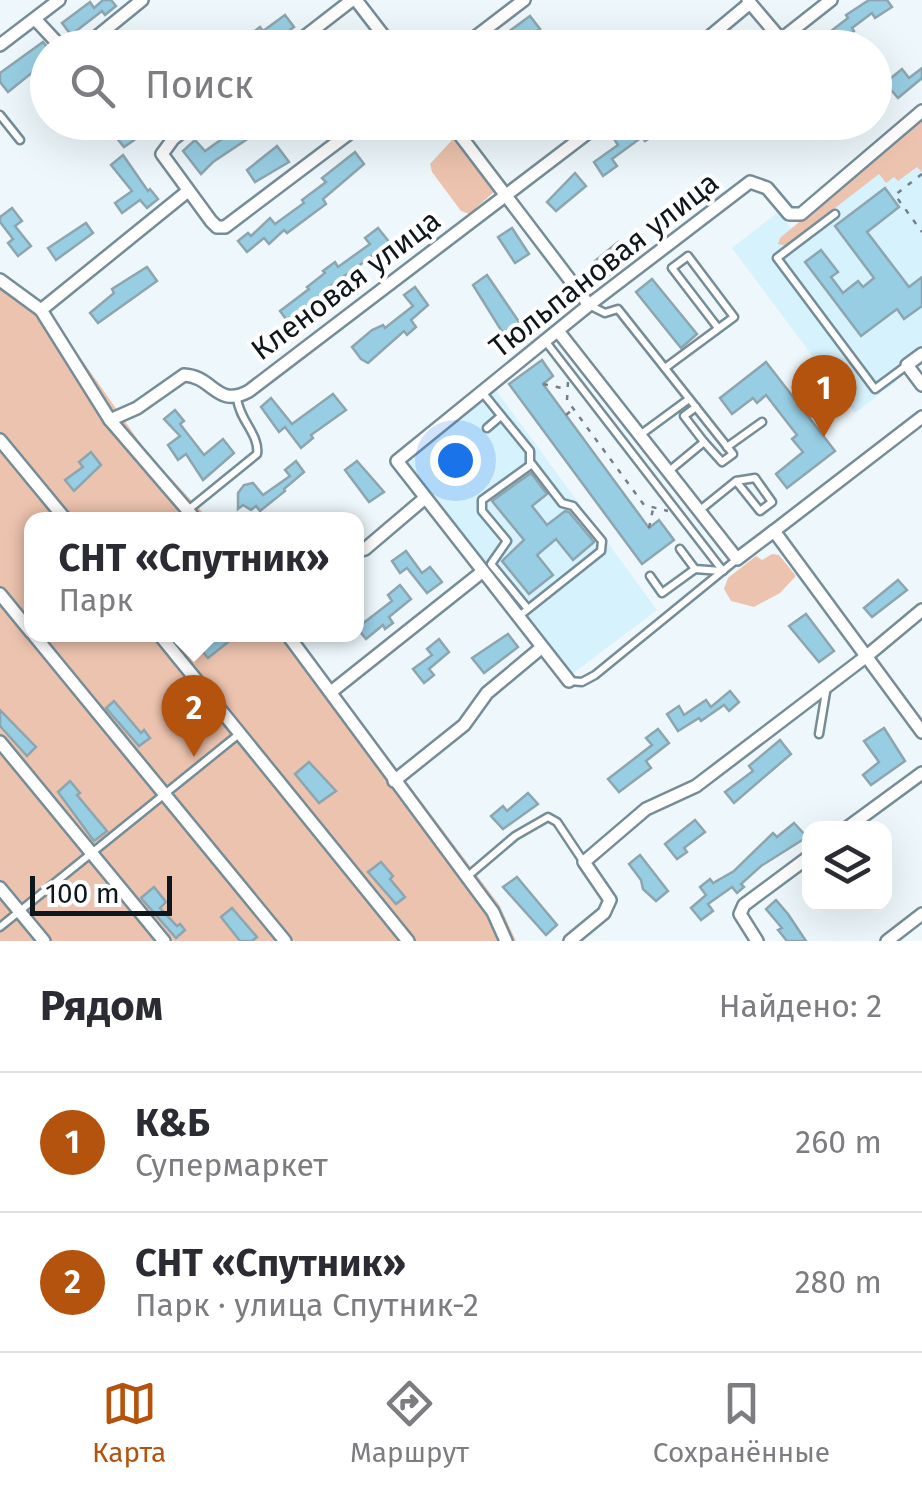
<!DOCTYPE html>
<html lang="ru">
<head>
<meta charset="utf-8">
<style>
  :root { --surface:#fff; --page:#f7f7f7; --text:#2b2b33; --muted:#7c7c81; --line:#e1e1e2; --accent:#b3530e }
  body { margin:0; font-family:"Fira Sans",sans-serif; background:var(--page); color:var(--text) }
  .controls { position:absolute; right:30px; bottom:30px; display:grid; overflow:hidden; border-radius:20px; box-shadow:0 10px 40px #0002 }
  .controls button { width:90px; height:90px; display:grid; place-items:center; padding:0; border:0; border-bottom:2px solid var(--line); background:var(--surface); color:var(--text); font:50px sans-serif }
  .scale { position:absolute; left:30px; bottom:25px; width:142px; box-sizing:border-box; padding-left:10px; border:5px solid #0e171b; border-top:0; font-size:28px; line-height:35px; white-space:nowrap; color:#0e171b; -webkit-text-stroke:8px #fff; paint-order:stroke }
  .you { position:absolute; left:455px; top:460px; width:35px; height:35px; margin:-25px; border:8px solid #fff; border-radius:50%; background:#1a73e8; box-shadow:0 0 0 15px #1a73e833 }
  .badge { display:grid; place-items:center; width:65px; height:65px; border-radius:50%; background:var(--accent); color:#fff; font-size:32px; font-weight:700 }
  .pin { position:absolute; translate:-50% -82px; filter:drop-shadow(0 2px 5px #0008) }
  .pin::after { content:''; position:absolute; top:52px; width:35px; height:30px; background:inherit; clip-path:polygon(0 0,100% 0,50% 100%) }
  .popup { position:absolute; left:24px; top:512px; width:340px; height:130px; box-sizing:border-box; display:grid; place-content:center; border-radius:20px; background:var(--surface); filter:drop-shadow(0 2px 8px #0005); font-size:32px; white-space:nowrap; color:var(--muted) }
  .popup b { font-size:38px; color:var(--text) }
  .popup::after { content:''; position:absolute; left:50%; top:100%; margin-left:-20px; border:20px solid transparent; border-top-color:var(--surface) }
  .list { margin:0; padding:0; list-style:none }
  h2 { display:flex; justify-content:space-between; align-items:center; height:130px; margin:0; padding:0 40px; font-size:42px }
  h2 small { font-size:32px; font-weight:400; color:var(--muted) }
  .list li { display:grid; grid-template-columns:65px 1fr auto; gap:30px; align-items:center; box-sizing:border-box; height:140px; padding:0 40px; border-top:2px solid var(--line) }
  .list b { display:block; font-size:38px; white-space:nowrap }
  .list p { margin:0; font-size:32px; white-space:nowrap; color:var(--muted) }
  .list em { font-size:32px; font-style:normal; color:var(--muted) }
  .icon { flex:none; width:55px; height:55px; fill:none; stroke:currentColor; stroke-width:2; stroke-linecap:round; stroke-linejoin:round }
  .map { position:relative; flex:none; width:922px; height:941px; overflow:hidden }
  .search { position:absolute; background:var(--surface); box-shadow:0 10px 40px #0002; left:30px; right:30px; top:30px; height:110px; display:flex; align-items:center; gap:25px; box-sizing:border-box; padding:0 35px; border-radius:55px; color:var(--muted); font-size:38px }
  .sheet { height:410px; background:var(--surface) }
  nav { display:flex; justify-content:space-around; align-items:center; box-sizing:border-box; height:140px; border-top:2px solid var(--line); background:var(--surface); font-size:28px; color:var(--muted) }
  nav a { display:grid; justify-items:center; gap:5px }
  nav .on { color:var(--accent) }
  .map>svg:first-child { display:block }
  .built { fill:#d6f2fd }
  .green { fill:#ecc3ae }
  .building { fill:#98cee3; stroke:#8da5af; stroke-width:2.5 }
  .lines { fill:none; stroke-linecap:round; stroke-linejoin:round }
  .service-casing { stroke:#768d97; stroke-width:11 }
  .minor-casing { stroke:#768d97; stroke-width:16 }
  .path { stroke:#767f83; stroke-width:2.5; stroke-dasharray:5 8; stroke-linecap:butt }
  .service { stroke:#fff; stroke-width:6 }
  .minor { stroke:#fff; stroke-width:11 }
  .labels { text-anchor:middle; stroke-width:8; stroke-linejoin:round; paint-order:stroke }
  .street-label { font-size:30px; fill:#0e171b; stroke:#fff }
</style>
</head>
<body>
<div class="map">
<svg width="922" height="941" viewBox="0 0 922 941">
  <rect width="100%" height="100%" fill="#eef8fc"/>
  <g class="built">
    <path d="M922,119V347L890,371L897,381L855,413L732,248L778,212L792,229Z"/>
    <path d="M496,390L657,610L572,674L404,466Z"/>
  </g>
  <g class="green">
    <path d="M922,119V172L917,167L898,181L894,177L886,183L879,174L786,246L778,244L780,238Z"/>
    <path d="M453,139L495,191L469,214L461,211L432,172L430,164Z"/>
    <path d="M0,278L49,313L148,454L209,519L31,520V634L296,635L500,906L516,941H0Z"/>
    <path d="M772,554L779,555L796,576L780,593L754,607L731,601L724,589L728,578L756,556L762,560Z"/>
  </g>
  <g class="building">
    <path d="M103,0H111L116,6L105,15L102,11L71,35L62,23L90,2L94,8Z"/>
    <path d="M869,0H887L892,7L875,18L872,13L852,28L854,31L834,48H809L848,18L846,15Z"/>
    <path d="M285,15L294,27L275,41L273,38L259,48H233L260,27L263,31Z"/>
    <path d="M530,16L540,29L507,48L500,38Z"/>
    <path d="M43,42L48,48V60L8,92L0,82V73Z"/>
    <path d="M922,68V78L898,98L885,83L902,69L909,78Z"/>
    <path d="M122,122H160L124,147L111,131Z"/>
    <path d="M246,122H273L213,162L201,174L183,151L195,140L205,151Z"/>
    <path d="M647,122H667L658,133L645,141L642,137L612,159L617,166L603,176L594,162L618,145L612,136L625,128L629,134Z"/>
    <path d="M277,146L289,162L255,182L247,170Z"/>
    <path d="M355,152L364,164L323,199L326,204L287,233L284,230L269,244L264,238L247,252L238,241L248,233L251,236L270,218L275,224L304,203L302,200L326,182L322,178Z"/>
    <path d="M123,155L148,191L150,189L158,199L147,208L140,200L122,213L115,203L132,191L111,165Z"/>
    <path d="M575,173L586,186L556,211L547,202Z"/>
    <path d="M885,188L899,207L867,232L909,287L922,277V306L904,319L897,309L861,336L805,262L821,250L838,272L831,277L843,293L858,281L863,287L874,278L835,226Z"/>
    <path d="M12,208L22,221L15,226L31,246L18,256L8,243L13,239L0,222V217Z"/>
    <path d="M86,223L93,233L56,260L48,248Z"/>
    <path d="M378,228L390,243L328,288L331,291L289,323L280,311L309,289L307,287L325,273L323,271L335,262L338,267L370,244L365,238Z"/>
    <path d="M512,228L529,254L515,263L498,237Z"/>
    <path d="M618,242L630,258L608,276L595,261Z"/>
    <path d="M147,267L157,281L98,323L90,313L114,293L112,289Z"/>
    <path d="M487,275L519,322L522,320L530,331L511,346L473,285Z"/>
    <path d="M652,279L697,334L681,348L636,292Z"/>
    <path d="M415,287L428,305L411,320L416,327L407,335L404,331L368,363L361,359L352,347L372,330L383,325L385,328L413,306L404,295Z"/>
    <path d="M542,360L553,376L543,384L649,528L659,520L674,540L642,564L509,384Z"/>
    <path d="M766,362L835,451L787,488L776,474L803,452L792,439L797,435L766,395L757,403L753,398L732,414L720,398Z"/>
    <path d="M333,394L346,410L311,435L313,438L301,448L285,427L279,432L261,407L271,398L292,424Z"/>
    <path d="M175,410L184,421L180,424L204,455L223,439L234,453L203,480L186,454L178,460L168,445L180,436L164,419Z"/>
    <path d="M91,452L101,465L74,491L65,480L83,467L79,462Z"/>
    <path d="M296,461L304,472L284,489L285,491L260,511L256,506L251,510L243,505L238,509V493L244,485L253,483L263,495L290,476L285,470Z"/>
    <path d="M357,461L384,492L369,502L345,470Z"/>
    <path d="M531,473L547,494L532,506L547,525L565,511L569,512L594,542L573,560L556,539L537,555L553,575L529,594L502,561L524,540L492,501Z"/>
    <path d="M406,551L422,573L430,567L442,582L427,593L407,568L400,573L392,561Z"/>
    <path d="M898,580L907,590L872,617L864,608Z"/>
    <path d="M400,585L411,599L389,617L393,623L385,629L383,625L366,639L357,628L392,601L388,595Z"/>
    <path d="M806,614L834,651L819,662L789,626Z"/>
    <path d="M182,634H221L228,642L208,658L197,645L193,648Z"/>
    <path d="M508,634L518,647L484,673L472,658Z"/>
    <path d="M439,639L449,652L429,669L434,675L424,683L413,669L432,655L427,649Z"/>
    <path d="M730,691L739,702L729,711L724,705L701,721L699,718L678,731L667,714L679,706L684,715L706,700L711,707Z"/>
    <path d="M114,701L141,733L144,730L150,738L139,746L106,708Z"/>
    <path d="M0,710L36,747L27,756L0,726Z"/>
    <path d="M884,728L905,761L871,785L863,775L879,762L864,741Z"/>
    <path d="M658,729L669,743L646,761L651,768L619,792L608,779L652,745L646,738Z"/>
    <path d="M780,740L791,754L734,803L725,792L753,771L749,766Z"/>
    <path d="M309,762L336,791L319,803L295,774Z"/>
    <path d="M70,781L80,793L77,795L107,831L94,841L58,792Z"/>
    <path d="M528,793L538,804L503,829L491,816L503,806L507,811Z"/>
    <path d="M695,820L705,832L684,848L687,852L677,859L665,844Z"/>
    <path d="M794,823L807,837L761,866L741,884L744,887L737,893L732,887L708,904L713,911L701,920L691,908L706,895L700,887L710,879L713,883L734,871L773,833L777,837Z"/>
    <path d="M640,855L668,891L656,901L643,889L641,880L629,864Z"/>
    <path d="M381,862L393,876L390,879L405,897L396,904L368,872Z"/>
    <path d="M517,877L557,925L546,935L503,887Z"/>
    <path d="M154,887L166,902L160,908L177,926L180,924L185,930L176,938L141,898Z"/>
    <path d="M776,900L788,914L806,941H787L778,930L782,928L766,909Z"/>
    <path d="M232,908L257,937L252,941H240L221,917Z"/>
  </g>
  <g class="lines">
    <defs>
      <g id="service">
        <path d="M659,46L660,48"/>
        <path d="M0,115L20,140"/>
        <path d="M835,214L777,258L875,389L906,366"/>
        <path d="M589,305L605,313L618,309L733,454L722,462L704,442L669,471"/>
        <path d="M546,342L723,571"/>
        <path d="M665,368L734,317L688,256L672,268L718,328"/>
        <path d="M482,392L530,451V464"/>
        <path d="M696,407L684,416L704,442"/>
        <path d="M487,428L501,416"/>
        <path d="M640,435L689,399"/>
        <path d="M727,447L762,422"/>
        <path d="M188,510L257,454C260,435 239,420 237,398"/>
        <path d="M700,510L736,481L760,511L772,502L755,478L736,481"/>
        <path d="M680,549L695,569L721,571"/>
        <path d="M650,576L662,593L695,569"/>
        <path d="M518,617L601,551L602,541L573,506L562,503L532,464L482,500V511L507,541L491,564L528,609"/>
        <path d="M569,681L582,682L595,675L736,560"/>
        <path d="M819,734L827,686"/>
        <path d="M468,876L515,836L548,817L557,822L583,861"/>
        <path d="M0,927L239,734"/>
      </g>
      <g id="minor">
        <path d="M356,0L393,48"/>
        <path d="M750,3L778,36L784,37L831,0"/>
        <path d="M35,19L62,48"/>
        <path d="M0,45L59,0"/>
        <path d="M83,48L142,0"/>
        <path d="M290,48L352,0"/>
        <path d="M461,48L524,0"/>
        <path d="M696,48L750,3L748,0"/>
        <path d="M194,122L173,139L162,154L211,221L217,227H225L364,122"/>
        <path d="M450,122L589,305"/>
        <path d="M0,280L41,310L110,420L196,520"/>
        <path d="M41,310L188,191"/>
        <path d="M558,331L737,559L774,531L922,732"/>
        <path d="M922,354L907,365L922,385"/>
        <path d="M110,420L137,408L184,375C213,376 217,409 249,391L602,122"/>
        <path d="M0,440L66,520"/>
        <path d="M774,531L922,417"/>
        <path d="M356,552L365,549L425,498"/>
        <path d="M0,594L31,632"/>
        <path d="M33,634L285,941"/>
        <path d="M159,634L408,941"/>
        <path d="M287,634L493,912L506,941"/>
        <path d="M569,681L397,461L589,305L750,182L767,188L789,214H801L922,111"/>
        <path d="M331,692L482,572"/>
        <path d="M0,742L164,941"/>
        <path d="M394,781L464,725L487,693L541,648"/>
        <path d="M847,828L922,773"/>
        <path d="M0,888L44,941"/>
        <path d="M570,941L604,913L610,900L584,862L646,809L696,786L868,655L922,610"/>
        <path d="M757,941L740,914L744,905L810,856"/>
        <path d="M887,941L922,914"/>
      </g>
    </defs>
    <use href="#service" class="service-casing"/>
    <use href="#minor" class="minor-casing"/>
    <g class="path">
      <path d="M922,174L895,195L922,232"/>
      <path d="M568,382L567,400L644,505L668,511"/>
      <path d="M543,384L566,389"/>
      <path d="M566,415L572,410"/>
      <path d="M649,528L653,509"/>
    </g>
    <use href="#service" class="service"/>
    <use href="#minor" class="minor"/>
  </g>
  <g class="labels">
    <g class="street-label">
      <text transform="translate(604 265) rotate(-38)" y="10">Тюльпановая улица</text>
      <text transform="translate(346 285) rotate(-37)" y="10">Кленовая улица</text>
    </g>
  </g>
</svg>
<div class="controls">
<button><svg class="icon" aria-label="layers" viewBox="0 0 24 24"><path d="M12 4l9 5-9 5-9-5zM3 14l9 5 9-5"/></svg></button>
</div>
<div class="scale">100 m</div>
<div class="you"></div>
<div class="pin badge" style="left:824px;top:437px">1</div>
<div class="pin badge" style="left:194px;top:757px">2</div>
<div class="popup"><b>СНТ «Спутник»</b>Парк</div>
<div class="search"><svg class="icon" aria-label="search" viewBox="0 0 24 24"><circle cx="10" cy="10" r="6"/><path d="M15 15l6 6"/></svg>Поиск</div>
</div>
<section class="sheet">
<h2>Рядом<small>Найдено: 2</small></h2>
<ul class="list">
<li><span class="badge">1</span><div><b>К&amp;Б</b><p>Супермаркет</p></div><em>260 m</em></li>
<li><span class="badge">2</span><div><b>СНТ «Спутник»</b><p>Парк · улица Спутник-2</p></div><em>280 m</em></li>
</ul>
</section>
<nav>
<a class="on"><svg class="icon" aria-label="map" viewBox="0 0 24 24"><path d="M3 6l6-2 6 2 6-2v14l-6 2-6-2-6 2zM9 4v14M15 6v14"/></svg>Карта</a>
<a><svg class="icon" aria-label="directions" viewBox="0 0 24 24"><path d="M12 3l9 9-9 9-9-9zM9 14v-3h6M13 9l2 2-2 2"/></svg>Маршрут</a>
<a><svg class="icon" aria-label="saved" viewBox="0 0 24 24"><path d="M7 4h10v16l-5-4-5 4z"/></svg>Сохранённые</a>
</nav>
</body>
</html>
